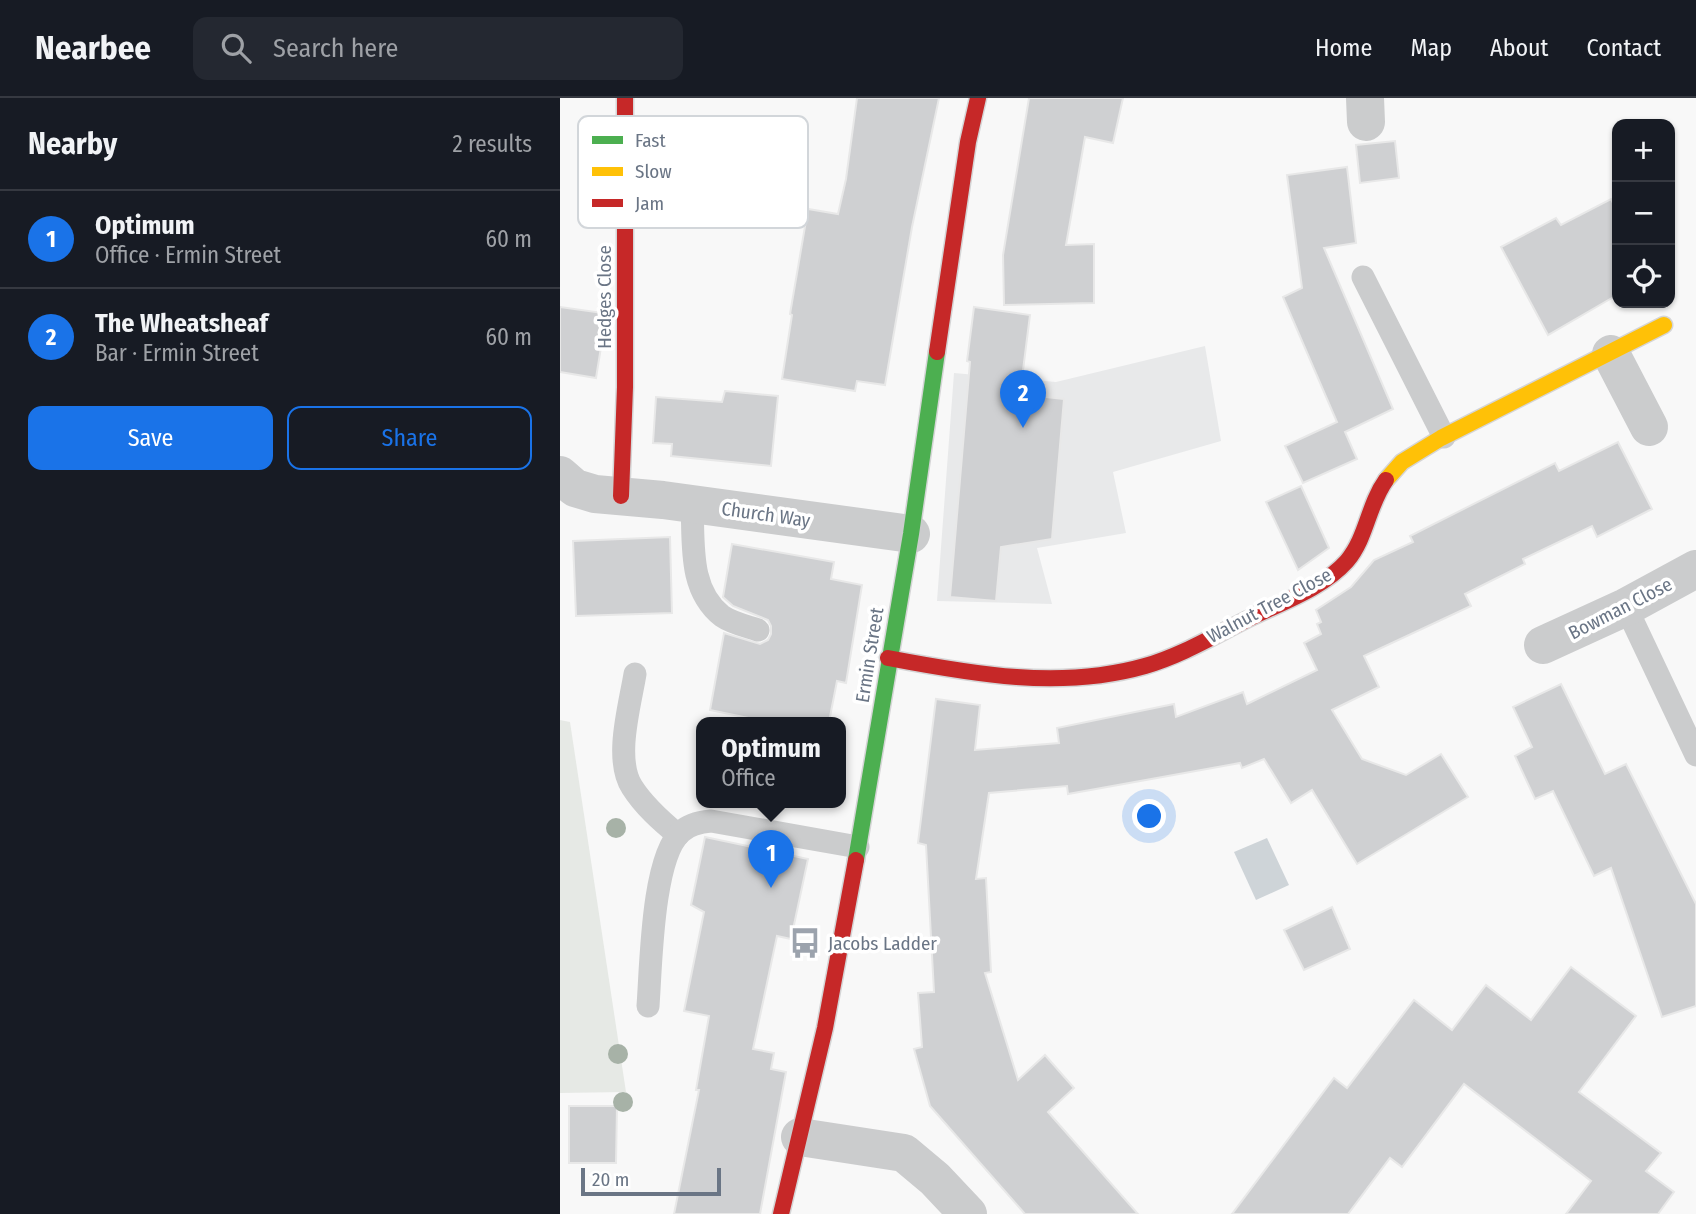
<!DOCTYPE html>
<html lang="en">
<head>
<meta charset="utf-8">
<style>
  :root { --surface:#171b24; --page:#242831; --text:#f1f3f6; --muted:#9ea1a6; --line:#363941; --accent:#1a73e8 }
  body { margin:0; font-family:"Fira Sans Condensed",sans-serif; background:var(--page); color:var(--text) }
  .controls { position:absolute; right:21px; top:21px; display:grid; overflow:hidden; border-radius:14px; box-shadow:0 2px 5px #0004 }
  .controls button { width:63px; height:63px; display:grid; place-items:center; padding:0; border:0; border-bottom:2px solid var(--line); background:var(--surface); color:var(--text); font:35px sans-serif }
  .scale { position:absolute; left:21px; bottom:18px; width:140px; box-sizing:border-box; padding-left:7px; border:4px solid #6a7585; border-top:0; font-size:19px; line-height:24px; white-space:nowrap; color:#6a7585; -webkit-text-stroke:5px #fff; paint-order:stroke }
  .you { position:absolute; left:590px; top:719px; width:24px; height:24px; margin:-18px; border:5px solid #fff; border-radius:50%; background:#1a73e8; box-shadow:0 0 0 10px #1a73e833 }
  .badge { display:grid; place-items:center; width:46px; height:46px; border-radius:50%; background:var(--accent); color:#fff; font-size:23px; font-weight:700 }
  .pin { position:absolute; translate:-50% -58px; filter:drop-shadow(0 2px 4px #0008) }
  .pin::after { content:''; position:absolute; top:37px; width:24px; height:21px; background:inherit; clip-path:polygon(0 0,100% 0,50% 100%) }
  .popup { position:absolute; left:136px; top:619px; width:150px; height:91px; box-sizing:border-box; display:grid; place-content:center; border-radius:14px; background:var(--surface); filter:drop-shadow(0 2px 5px #0005); font-size:23px; white-space:nowrap; color:var(--muted) }
  .popup b { font-size:26px; color:var(--text) }
  .popup::after { content:''; position:absolute; left:50%; top:100%; margin-left:-14px; border:14px solid transparent; border-top-color:var(--surface) }
  .list { margin:0; padding:0; list-style:none }
  h2 { display:flex; justify-content:space-between; align-items:center; height:91px; margin:0; padding:0 28px; font-size:30px }
  h2 small { font-size:23px; font-weight:400; color:var(--muted) }
  .list li { display:grid; grid-template-columns:46px 1fr auto; gap:21px; align-items:center; box-sizing:border-box; height:98px; padding:0 28px; border-top:2px solid var(--line) }
  .list b { display:block; font-size:26px; white-space:nowrap }
  .list p { margin:0; font-size:23px; white-space:nowrap; color:var(--muted) }
  .list em { font-size:23px; font-style:normal; color:var(--muted) }
  .actions { display:flex; gap:14px; padding:21px 28px }
  .actions a { flex:1; padding:16px 0; border:2px solid var(--accent); border-radius:14px; text-align:center; font-size:24px; color:var(--accent) }
  .actions .main { background:var(--accent); color:#fff }
  .icon { flex:none; width:38px; height:38px; fill:none; stroke:currentColor; stroke-width:2; stroke-linecap:round; stroke-linejoin:round }
  .map { position:relative; flex:none; width:1136px; height:1116px; overflow:hidden }
  header { display:flex; align-items:center; gap:42px; box-sizing:border-box; height:98px; padding:0 35px; background:var(--surface); border-bottom:2px solid var(--line) }
  header strong { font-size:33px }
  nav { display:flex; gap:38px; margin-inline-start:auto; font-size:24px }
  .search { width:490px; height:63px; background:var(--page); display:flex; align-items:center; gap:18px; box-sizing:border-box; padding:0 24px; border-radius:14px; color:var(--muted); font-size:26px }
  main { display:flex }
  aside { flex:1; background:var(--surface) }
  .map>svg:first-child { display:block }
  .built { fill:#e8e9ea }
  .green { fill:#e6e9e5 }
  .water { fill:#ced4d8 }
  .building { fill:#cfd0d2; stroke:#e8e8e8; stroke-width:2 }
  .lines { fill:none; stroke-linecap:round; stroke-linejoin:round }
  .fast-casing { stroke:#d5d5d6; stroke-width:19 }
  .slow-casing { stroke:#d5d5d6; stroke-width:19 }
  .jam-casing { stroke:#d5d5d6; stroke-width:19 }
  .lane { stroke:#cbcccd; stroke-width:23 }
  .street { stroke:#cbcccd; stroke-width:38 }
  .fast { stroke:#4caf50; stroke-width:16 }
  .slow { stroke:#ffc107; stroke-width:16 }
  .jam { stroke:#c62828; stroke-width:16 }
  .tree { fill:#a7b2a7 }
  .labels { text-anchor:middle; stroke-width:7; stroke-linejoin:round; paint-order:stroke }
  .street-label { font-size:19px; fill:#6a7585; stroke:#fff }
  .poi-label { font-size:19px; fill:#6a7585; stroke:#fff; text-anchor:start }
  .key { fill:#fff; stroke:#d2d6da; stroke-width:2 }
  .key-label { font-size:19px; fill:#6a7585 }
</style>
</head>
<body>
<header>
<strong>Nearbee</strong>
<div class="search"><svg class="icon" aria-label="search" viewBox="0 0 24 24"><circle cx="10" cy="10" r="6"/><path d="M15 15l6 6"/></svg>Search here</div>
<nav><a>Home</a><a>Map</a><a>About</a><a>Contact</a></nav>
</header>
<main>
<aside>
<h2>Nearby<small>2 results</small></h2>
<ul class="list">
<li><span class="badge">1</span><div><b>Optimum</b><p>Office · Ermin Street</p></div><em>60 m</em></li>
<li><span class="badge">2</span><div><b>The Wheatsheaf</b><p>Bar · Ermin Street</p></div><em>60 m</em></li>
</ul>
<div class="actions"><a class="main">Save</a><a>Share</a></div>
</aside>
<div class="map">
<svg width="1136" height="1116" viewBox="0 0 1136 1116">
  <rect width="100%" height="100%" fill="#f8f8f8"/>
  <path class="built" d="M645,248L661,343L553,374L566,435L477,450L492,506L377,503L394,275L496,284Z"/>
  <path class="green" d="M0,622L10,624L66,994L0,995Z"/>
  <path class="water" d="M707,740L729,787L696,802L674,754Z"/>
  <g class="building">
    <path d="M297,0H379L352,129L325,287L297,283L295,293L222,281L232,217L230,216L248,111L278,116L286,81Z"/>
    <path d="M469,0H563L553,45L525,39L506,147L534,146V205L444,207L443,157Z"/>
    <path d="M835,43L839,80L800,85L796,47Z"/>
    <path d="M787,69L796,145L764,150L833,311L785,334L797,361L743,385L725,348L777,324L723,199L742,190L727,77Z"/>
    <path d="M1051,101L1057,113V197L988,237L941,149L996,120L1001,127Z"/>
    <path d="M0,209L43,215V237L36,280L0,274Z"/>
    <path d="M414,209L470,217L460,296L504,301L492,441L441,449L436,503L390,499L410,264L407,263Z"/>
    <path d="M165,293L218,298L211,368L111,358L112,346L93,345L96,299L162,304Z"/>
    <path d="M1058,344L1092,411L1037,439L1032,428L963,461L965,466L905,496L911,508L804,558L819,589L772,612L802,661L846,677L881,656L908,699L797,766L752,692L731,705L704,661L682,670L680,665L508,696L507,688L429,695L416,781L426,780L431,874L425,875L458,982L485,957L514,990L488,1014L578,1116H465L370,1008L354,951L362,949L358,895L374,894L366,747L358,745L376,601L420,607L415,652L499,645L497,630L614,606L616,619L683,594L687,606L757,572L744,545L761,536L757,526L761,524L756,512L791,489L814,462L853,444L850,438L995,365L999,373Z"/>
    <path d="M741,388L769,450L738,472L706,404Z"/>
    <path d="M110,439L112,515L16,518L13,443Z"/>
    <path d="M172,446L274,464L271,481L302,487L286,585L277,583L269,624H208L150,612L164,535L200,546L208,542L211,536V528L208,522L173,508L163,499Z"/>
    <path d="M1001,586L1045,676L1066,666L1136,806V908L1102,919L1051,770L1034,778L993,693L975,701L955,658L972,649L953,609Z"/>
    <path d="M145,739L248,761L231,841L217,838L193,951L214,955L211,971L226,974L200,1116H114L139,992H136L149,918L124,913L144,814L131,807Z"/>
    <path d="M772,809L790,851L744,872L724,832Z"/>
    <path d="M1011,869L1076,918L1019,994L1101,1055L1086,1073L1114,1094L1098,1116H1006L1031,1083L904,986L842,1069L830,1060L788,1116H672L774,980L787,990L854,902L892,932L926,887L971,922Z"/>
    <path d="M9,1008H57L56,1065H9Z"/>
  </g>
  <g class="lines">
    <defs>
      <path id="fast" d="M296,762L351,436L377,254"/>
      <path id="slow" d="M826,382L842,364L881,340L1104,227"/>
      <g id="jam">
        <path d="M377,254L408,44L418,0"/>
        <path d="M61,398L65,289V0"/>
        <path d="M328,560C412,576 501,592 585,568C623,557 657,536 692,519C723,504 763,490 787,463C807,439 808,407 826,382"/>
        <path d="M221,1116L265,930L296,762"/>
      </g>
    </defs>
    <use href="#fast" class="fast-casing"/>
    <use href="#slow" class="slow-casing"/>
    <use href="#jam" class="jam-casing"/>
    <g class="lane">
      <path d="M803,179L884,339"/>
      <path d="M132,406C134,445 128,491 162,518C172,525 186,528 198,532"/>
      <path d="M1066,509L1136,657"/>
      <path d="M75,576C70,607 54,661 72,689C84,708 101,723 118,737"/>
      <path d="M88,908C91,869 92,759 121,734C129,726 140,724 151,723L298,749"/>
    </g>
    <g class="street">
      <path d="M805,0L806,24"/>
      <path d="M1051,256L1089,329"/>
      <path d="M0,377L15,390L35,396L103,402L351,436"/>
      <path d="M983,547L1066,509L1136,471"/>
      <path d="M240,1039L344,1055L375,1081L408,1116"/>
    </g>
    <use href="#fast" class="fast"/>
    <use href="#slow" class="slow"/>
    <use href="#jam" class="jam"/>
  </g>
  <g class="tree">
    <circle cx="56" cy="730" r="10"/>
    <circle cx="58" cy="956" r="10"/>
    <circle cx="63" cy="1004" r="10"/>
  </g>
  <defs>
    <symbol id="bus-bare" viewBox="-9 -9 18 18"><path d="M-5-6H5V4H4V6H2V4H-2V6H-4V4H-5ZM-3.5-4V0h7V-4ZM-3.5 1.2v1.5H-2V1.2ZM2 1.2v1.5H3.5V1.2Z" fill="#9ca3ad" stroke="#fff" stroke-width="2.5" paint-order="stroke"/></symbol>
  </defs>
  <g fill-rule="evenodd">
    <use href="#bus-bare" x="223" y="823" width="44" height="44"/>
  </g>
  <g class="labels">
    <g class="street-label">
      <text transform="translate(44 199) rotate(-90)" y="7">Hedges Close</text>
      <text transform="translate(206 416) rotate(8)" y="7">Church Way</text>
      <text transform="translate(709 507) rotate(-28)" y="7">Walnut Tree Close</text>
      <text transform="translate(1060 510) rotate(-27)" y="7">Bowman Close</text>
      <text transform="translate(309 557) rotate(-81)" y="7">Ermin Street</text>
    </g>
    <g class="poi-label">
      <text x="268" y="852">Jacobs Ladder</text>
    </g>
  </g>
  <rect x="18" y="18" width="230" height="112" rx="10" class="key"/>
  <rect x="32" y="38" width="31" height="8" fill="#4caf50"/>
  <rect x="32" y="69" width="31" height="9" fill="#ffc107"/>
  <rect x="32" y="101" width="31" height="8" fill="#c62828"/>
  <g class="key-label">
    <text x="75" y="49">Fast</text>
    <text x="75" y="80">Slow</text>
    <text x="75" y="112">Jam</text>
  </g>
</svg>
<div class="controls">
<button>+</button>
<button>−</button>
<button><svg class="icon" aria-label="locate" viewBox="0 0 24 24"><circle cx="12" cy="12" r="6"/><path d="M12 2v4M12 18v4M2 12h4M18 12h4"/></svg></button>
</div>
<div class="scale">20 m</div>
<div class="you"></div>
<div class="pin badge" style="left:211px;top:790px">1</div>
<div class="popup"><b>Optimum</b>Office</div>
<div class="pin badge" style="left:463px;top:330px">2</div>
</div>
</main>
</body>
</html>
